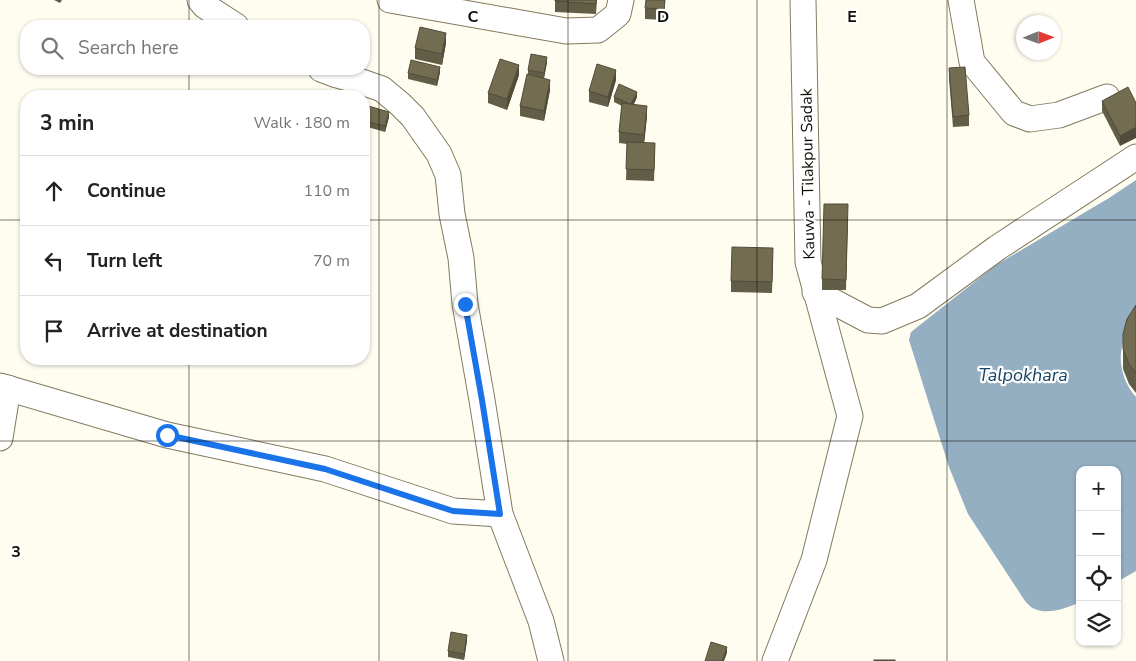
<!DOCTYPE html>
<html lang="en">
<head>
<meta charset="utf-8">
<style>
  :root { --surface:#fff; --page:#f6f6f6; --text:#222; --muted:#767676; --line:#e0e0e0 }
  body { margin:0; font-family:"Nunito Sans",sans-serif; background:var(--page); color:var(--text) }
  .controls { position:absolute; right:15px; bottom:15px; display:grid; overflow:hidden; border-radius:10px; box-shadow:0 1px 4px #0004 }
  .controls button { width:45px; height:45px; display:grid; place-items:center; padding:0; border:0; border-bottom:1px solid var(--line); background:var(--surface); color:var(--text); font:25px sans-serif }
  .compass { position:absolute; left:1016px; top:15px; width:45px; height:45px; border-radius:50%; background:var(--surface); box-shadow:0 1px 4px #0004; rotate:89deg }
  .stop { position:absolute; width:15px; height:15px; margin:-11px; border:4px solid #1a73e8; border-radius:50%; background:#fff }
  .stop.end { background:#1a73e8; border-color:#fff; box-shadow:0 1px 5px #0008 }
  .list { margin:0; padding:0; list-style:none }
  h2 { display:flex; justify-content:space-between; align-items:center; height:65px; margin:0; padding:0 20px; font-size:21px }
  h2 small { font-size:16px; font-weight:400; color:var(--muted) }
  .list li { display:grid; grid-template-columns:32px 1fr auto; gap:15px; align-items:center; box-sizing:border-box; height:70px; padding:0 20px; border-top:1px solid var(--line) }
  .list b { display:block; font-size:19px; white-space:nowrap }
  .list em { font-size:16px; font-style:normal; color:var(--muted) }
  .icon { flex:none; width:28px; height:28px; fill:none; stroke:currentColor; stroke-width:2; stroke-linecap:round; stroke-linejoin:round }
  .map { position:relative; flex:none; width:1136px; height:661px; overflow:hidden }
  .search { position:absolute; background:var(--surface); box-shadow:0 1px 4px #0004; left:20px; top:20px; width:350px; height:55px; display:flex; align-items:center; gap:12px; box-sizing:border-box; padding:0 18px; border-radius:20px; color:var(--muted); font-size:19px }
  .panel { position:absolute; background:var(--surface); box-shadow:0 1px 4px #0004; left:20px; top:90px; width:350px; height:275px; border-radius:20px }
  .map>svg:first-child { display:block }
  .water { fill:#94aec2 }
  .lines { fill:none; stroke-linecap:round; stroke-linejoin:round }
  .minor-casing { stroke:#817a5f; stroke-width:27 }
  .minor { stroke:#fff; stroke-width:25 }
  .wall { fill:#625d46 }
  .shaded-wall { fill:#504c39 }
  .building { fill:#726c51; stroke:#504c39 }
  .route { stroke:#1a73e8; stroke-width:6 }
  .grid { fill:none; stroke:#100d05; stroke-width:1; stroke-opacity:0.55 }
  .labels { text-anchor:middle; stroke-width:4.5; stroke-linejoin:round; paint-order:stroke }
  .street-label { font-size:16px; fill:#100d05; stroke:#fff }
  .water-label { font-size:18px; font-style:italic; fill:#154361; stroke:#fff }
  .grid-label { font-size:16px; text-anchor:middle; font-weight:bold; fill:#100d05; stroke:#fff; stroke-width:4.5; stroke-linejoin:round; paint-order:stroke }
</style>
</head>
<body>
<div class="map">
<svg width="1136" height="661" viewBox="0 0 1136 661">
  <rect width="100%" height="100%" fill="#fffcf0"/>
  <path class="water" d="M1136,180V321C1132,327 1128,332 1125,338C1116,357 1122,382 1136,397V571L1117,582V470H1080V602C1068,608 1048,615 1035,609C1031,608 1028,604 1025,601L968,514L949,467L909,340L911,332L996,265L1109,198Z"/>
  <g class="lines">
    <defs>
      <g id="minor">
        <path d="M200,0L205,6L236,26"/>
        <path d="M390,0L566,31L598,30L618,14L621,0"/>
        <path d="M961,0L972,62L1014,113L1030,119L1059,115L1107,97"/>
        <path d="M321,69L337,75L359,81L382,89L400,104L413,117L439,154L448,175L452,214L461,258L465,304L482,400L500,514L541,621L551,661"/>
        <path d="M815,292L868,320L882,321L918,306L997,248L1136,157"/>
        <path d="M0,386L167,435L325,469L453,511L500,514"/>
        <path d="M0,438L8,388"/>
        <path d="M775,661L814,560L850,416L808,262L803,0"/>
      </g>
    </defs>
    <use href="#minor" class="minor-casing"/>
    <use href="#minor" class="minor"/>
  </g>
  <g class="wall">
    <path d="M54,0H62L60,3Z"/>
    <path d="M555,0H597L596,14L555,12Z"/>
    <path d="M665,0L664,20L645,19V8Z"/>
    <path d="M446,43L442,65L415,59V48Z"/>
    <path d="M547,62L544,78L550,90L544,121L520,116V106L528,75V70Z"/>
    <path d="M949,68L969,115V126L953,127L949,78Z"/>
    <path d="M440,72L437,86L408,79V73Z"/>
    <path d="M519,75L507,110L488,103V93Z"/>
    <path d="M616,80L608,107L589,102V91Z"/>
    <path d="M614,97H637L634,104L647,116L644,142L655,153L654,181L626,180L627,144L619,143V132L622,106L614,102Z"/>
    <path d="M1102,101L1136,103L1120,146L1102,111Z"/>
    <path d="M364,108L389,117L385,132L364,126Z"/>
    <path d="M848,215L846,290H822V279Z"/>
    <path d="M773,258L772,293L731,292V281Z"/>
    <path d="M1136,305V393L1129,384L1123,369V334Z"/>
    <path d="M467,640L464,660L448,657V651Z"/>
  </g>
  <g class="shaded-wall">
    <path d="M446,33V43L442,65V54Z"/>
    <path d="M547,57V62L544,78V73Z"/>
    <path d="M519,65V75L507,110V99Z"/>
    <path d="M440,67V72L437,86V80Z"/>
    <path d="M616,70V80L608,107V97Z"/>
    <path d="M550,80V90L544,121V111Z"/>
    <path d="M637,92V97L631,110V105Z"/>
    <path d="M647,106V116L644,146V135Z"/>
    <path d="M389,112V117L385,132V126Z"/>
    <path d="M1136,127V138L1120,146V136Z"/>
    <path d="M467,635V640L464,660V654Z"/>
    <path d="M727,647V653L724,661H722Z"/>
  </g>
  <g class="building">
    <path d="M555,0H596V4L555,1Z"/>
    <path d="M646,0H665L664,9L645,8Z"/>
    <path d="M420,27L446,33L442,54L415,48Z"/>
    <path d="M531,54L547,57L544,73L528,70Z"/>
    <path d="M500,59L519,65L507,99L488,93Z"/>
    <path d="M411,60L440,67L437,80L408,73Z"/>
    <path d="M597,64L616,70L608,97L589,91Z"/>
    <path d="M965,67L969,115L953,117L949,68Z"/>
    <path d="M527,74L550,80L544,111L520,106Z"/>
    <path d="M619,84L637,92L631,104L628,103L614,97Z"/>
    <path d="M1128,87L1136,103V127L1120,136L1102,101Z"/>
    <path d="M622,103L647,106L644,135L619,132Z"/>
    <path d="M365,105L389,112L385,126L364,121V108Z"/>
    <path d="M627,142L655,143L654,170L626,169Z"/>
    <path d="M824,204H848L846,280L822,279Z"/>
    <path d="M732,247L773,248L772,282L731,281Z"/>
    <path d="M1136,305V373L1129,364L1123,349V334L1127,319Z"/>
    <path d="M451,632L467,635L464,654L448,651Z"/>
    <path d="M711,642L727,647L722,661H705Z"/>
    <rect x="874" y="660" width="21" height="1"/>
  </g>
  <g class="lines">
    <path class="route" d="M167,435L325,469L453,511L500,514L482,400L465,304"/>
  </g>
  <path class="grid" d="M189,0V26M379,0V661M568,0V661M757,0V661M947,0V661M189,69V96M0,220H26M364,220H1136M189,359V661M0,441H1136"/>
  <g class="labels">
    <g class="street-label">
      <text transform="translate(807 174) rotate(-91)" y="6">Kauwa - Tilakpur Sadak</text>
    </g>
    <g class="water-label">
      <text x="1023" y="381">Talpokhara</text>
    </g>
  </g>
  <g class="grid-label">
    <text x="473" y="22">C</text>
    <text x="663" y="22">D</text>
    <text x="852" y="22">E</text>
    <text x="16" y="557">3</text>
  </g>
</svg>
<div class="controls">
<button>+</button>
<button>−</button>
<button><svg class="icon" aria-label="locate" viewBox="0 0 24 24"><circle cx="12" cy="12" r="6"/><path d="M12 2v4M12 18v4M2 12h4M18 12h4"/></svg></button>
<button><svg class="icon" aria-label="layers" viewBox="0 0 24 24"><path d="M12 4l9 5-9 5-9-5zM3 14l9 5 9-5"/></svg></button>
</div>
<svg class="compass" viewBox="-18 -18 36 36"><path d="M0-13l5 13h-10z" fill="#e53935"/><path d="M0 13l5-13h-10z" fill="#767676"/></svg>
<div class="stop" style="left:167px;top:435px"></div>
<div class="stop end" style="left:465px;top:304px"></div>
<div class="search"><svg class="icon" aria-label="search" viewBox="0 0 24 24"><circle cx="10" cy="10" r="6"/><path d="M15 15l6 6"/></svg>Search here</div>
<section class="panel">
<h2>3 min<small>Walk · 180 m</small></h2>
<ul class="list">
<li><svg class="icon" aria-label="ahead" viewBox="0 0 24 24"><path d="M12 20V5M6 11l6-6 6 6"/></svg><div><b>Continue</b></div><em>110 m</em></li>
<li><svg class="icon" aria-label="left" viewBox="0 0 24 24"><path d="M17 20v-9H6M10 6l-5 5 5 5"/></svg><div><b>Turn left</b></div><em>70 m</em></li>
<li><svg class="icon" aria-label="arrive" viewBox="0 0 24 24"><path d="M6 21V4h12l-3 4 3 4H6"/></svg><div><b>Arrive at destination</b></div></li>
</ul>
</section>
</div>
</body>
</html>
